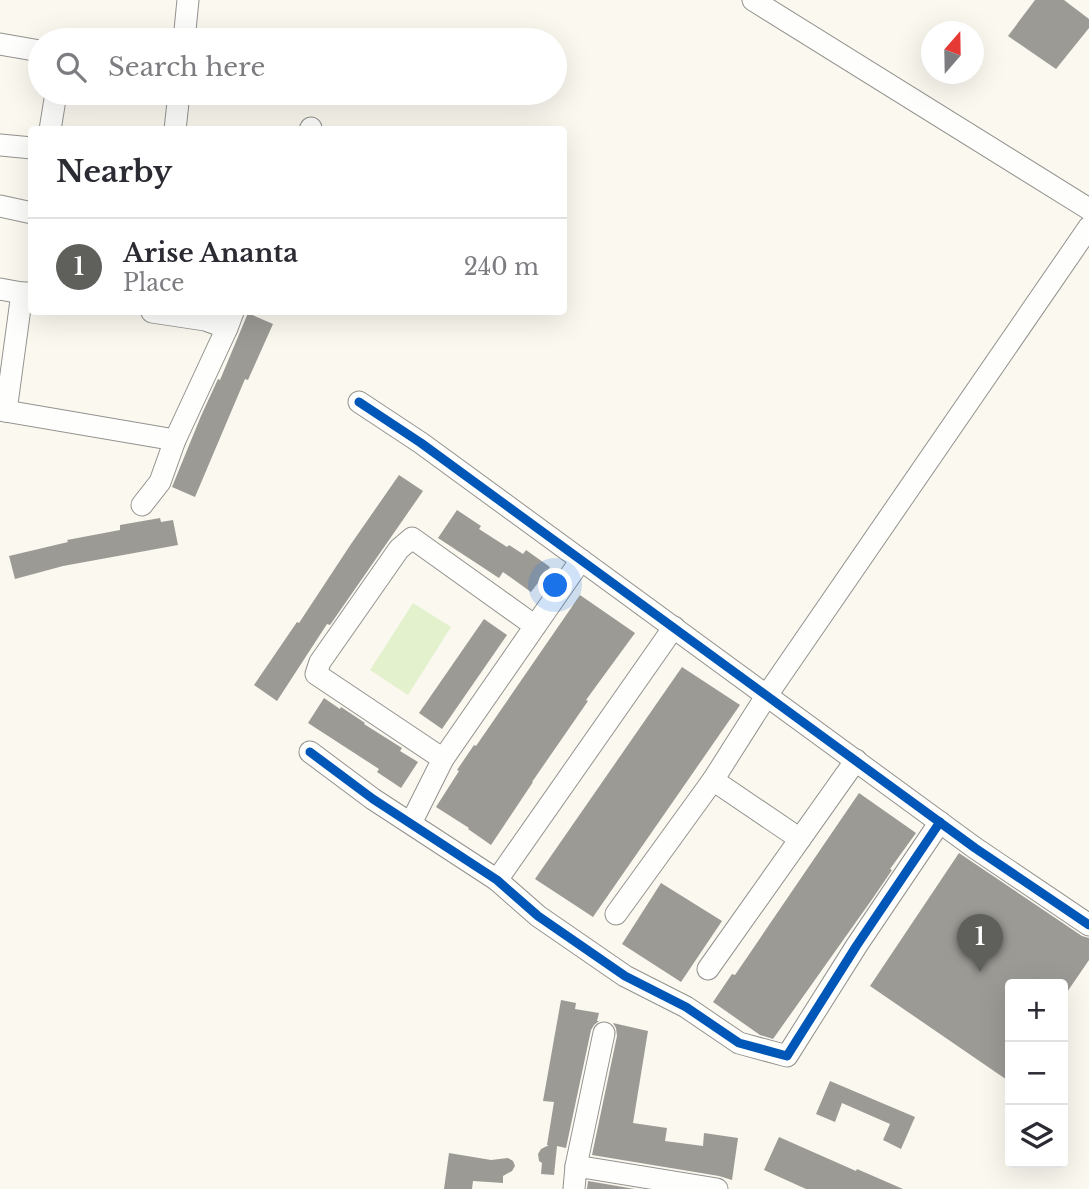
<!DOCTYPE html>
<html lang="en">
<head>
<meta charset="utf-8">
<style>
  :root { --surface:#fff; --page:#f2f2f3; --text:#2b2b33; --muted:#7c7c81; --line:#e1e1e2; --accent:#5f5f5b }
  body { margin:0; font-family:"Libre Baskerville",serif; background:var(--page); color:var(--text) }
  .controls { position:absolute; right:21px; bottom:21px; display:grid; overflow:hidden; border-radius:7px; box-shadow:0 7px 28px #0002 }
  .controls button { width:63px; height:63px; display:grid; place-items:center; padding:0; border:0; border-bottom:2px solid var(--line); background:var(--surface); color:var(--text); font:35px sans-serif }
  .compass { position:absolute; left:921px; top:21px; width:63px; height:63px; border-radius:50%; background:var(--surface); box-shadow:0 7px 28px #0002; rotate:20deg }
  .you { position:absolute; left:556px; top:586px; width:24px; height:24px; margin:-18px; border:5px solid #fff; border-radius:50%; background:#1a73e8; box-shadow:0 0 0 10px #1a73e833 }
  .badge { display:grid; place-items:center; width:46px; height:46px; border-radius:50%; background:var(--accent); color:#fff; font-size:23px; font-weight:700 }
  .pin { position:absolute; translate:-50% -58px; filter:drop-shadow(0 2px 4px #0008) }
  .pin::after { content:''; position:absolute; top:37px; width:24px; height:21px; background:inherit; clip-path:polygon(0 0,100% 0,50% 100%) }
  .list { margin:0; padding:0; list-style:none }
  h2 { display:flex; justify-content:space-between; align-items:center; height:91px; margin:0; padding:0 28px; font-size:30px }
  h2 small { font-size:23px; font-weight:400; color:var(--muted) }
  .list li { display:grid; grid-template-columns:46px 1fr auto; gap:21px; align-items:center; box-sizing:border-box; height:98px; padding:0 28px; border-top:2px solid var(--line) }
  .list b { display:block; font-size:26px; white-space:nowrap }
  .list p { margin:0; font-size:23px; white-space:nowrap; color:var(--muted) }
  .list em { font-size:23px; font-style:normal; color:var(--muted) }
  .icon { flex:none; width:38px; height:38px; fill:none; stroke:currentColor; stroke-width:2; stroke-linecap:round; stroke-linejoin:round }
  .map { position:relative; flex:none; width:1089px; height:1189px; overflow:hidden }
  .search { position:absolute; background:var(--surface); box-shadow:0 7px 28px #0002; left:28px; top:28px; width:539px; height:77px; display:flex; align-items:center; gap:18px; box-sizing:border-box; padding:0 24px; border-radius:38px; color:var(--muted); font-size:26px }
  .panel { position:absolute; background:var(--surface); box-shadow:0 7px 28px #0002; left:28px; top:126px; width:539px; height:189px; border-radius:7px }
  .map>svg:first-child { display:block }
  .green { fill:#e3f1cd }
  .building { fill:#9c9a95 }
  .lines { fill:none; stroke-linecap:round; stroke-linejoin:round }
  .minor-casing { stroke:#93928e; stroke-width:23 }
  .minor { stroke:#fefefd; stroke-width:21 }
  .cycleway-casing { stroke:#fff; stroke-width:13 }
  .cycleway { stroke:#0057b8; stroke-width:9 }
</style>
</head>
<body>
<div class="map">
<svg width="1089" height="1189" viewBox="0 0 1089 1189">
  <rect width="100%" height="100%" fill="#faf8ef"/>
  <path class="green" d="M413,603L451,627L408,695L370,670Z"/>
  <g class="building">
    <path d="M1035,0H1064L1089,19V28L1056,69L1008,36Z"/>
    <path d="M248,313L273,324L248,380L245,379L195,497L172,487L201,416L218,379L220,380Z"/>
    <path d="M399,475L423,491L330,625L327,624L277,701L254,685L297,622L299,623L351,544Z"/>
    <path d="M457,510L481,526L479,529L507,547L509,545L523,554L526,550L550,567L531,592L503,572L499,578L438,538Z"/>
    <path d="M160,518L161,522L173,520L178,545L63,566L15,579L9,556L68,542L67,540L120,530V525Z"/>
    <path d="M580,595L635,633L586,700L588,701L532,782H533L491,845L468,829L469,828L436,807L459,771L457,770L474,745L476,746Z"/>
    <path d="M484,619L507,635L442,729L419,713Z"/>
    <path d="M682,667L740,705L593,917L535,879Z"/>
    <path d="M324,698L340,709L341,707L365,723L364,724L402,748L400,751L418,762L401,788L377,772L379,769L308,723Z"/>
    <path d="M859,793L916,833L890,869L892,870L873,898L773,1039L760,1035L713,1002L732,974L735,975Z"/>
    <path d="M959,853L1082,936L1089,938V960L1063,998V984H1010V1082L870,986Z"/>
    <path d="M661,883L722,921L681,982L622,944Z"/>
    <path d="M561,1000L576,1003L575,1009L599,1013L597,1021H599L594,1025L591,1030L566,1148L557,1146L554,1175L541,1174L542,1163L539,1161L538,1154L541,1149L549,1145H547L554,1102L543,1101Z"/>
    <path d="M613,1023L648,1031L633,1123L667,1128L665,1141L703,1146L704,1133L738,1138L732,1180L719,1176L592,1155L617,1036L616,1028Z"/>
    <path d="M830,1081L915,1117L901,1149L883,1140L890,1124L842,1103L835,1122L816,1114Z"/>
    <path d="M779,1137L856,1171L857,1169L903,1189H806L764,1170Z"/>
    <path d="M449,1153L491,1160L508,1158L513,1161L515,1166L512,1171L503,1176V1183L473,1181L472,1189H444Z"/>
    <path d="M588,1181L635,1189H587Z"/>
  </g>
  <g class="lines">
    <defs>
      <g id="minor">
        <path d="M753,0L1089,209"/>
        <path d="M184,40L188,0"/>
        <path d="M0,44L40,51"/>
        <path d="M50,130L56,93"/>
        <path d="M175,130L179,93"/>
        <path d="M310,130L311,128"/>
        <path d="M0,145L32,148"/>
        <path d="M0,206L32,213"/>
        <path d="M0,289L22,293H32"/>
        <path d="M152,312L205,320L227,328"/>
        <path d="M359,402L421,443L975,848L1089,925"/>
        <path d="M0,410L175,440"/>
        <path d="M6,411L22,293"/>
        <path d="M142,505L160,482L175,440L227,328L233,312"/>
        <path d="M310,752L373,799L497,880L538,916L625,976L686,1007L739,1043L787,1056L857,945L940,822"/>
        <path d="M443,759L316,674L320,662L399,549L412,538L535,626"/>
        <path d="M713,780L800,839"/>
        <path d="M411,823L443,759L581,560"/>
        <path d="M497,880L674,627"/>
        <path d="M616,914L713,780L767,695L1089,227"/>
        <path d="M708,969L856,760"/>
        <path d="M576,1166L604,1033"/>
        <path d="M574,1189L576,1166L717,1189"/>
      </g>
    </defs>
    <use href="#minor" class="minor-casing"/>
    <use href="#minor" class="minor"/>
    <defs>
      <g id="cycleway">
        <path d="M359,402L421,443L975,848L1089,925"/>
        <path d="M310,752L373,799L497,880L538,916L625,976L686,1007L739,1043L787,1056L857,945L940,822"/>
      </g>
    </defs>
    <use href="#cycleway" class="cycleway-casing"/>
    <use href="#cycleway" class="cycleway"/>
  </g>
</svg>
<div class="controls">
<button>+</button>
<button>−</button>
<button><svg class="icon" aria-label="layers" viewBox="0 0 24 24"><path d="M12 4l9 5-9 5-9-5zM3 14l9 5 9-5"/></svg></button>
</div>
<svg class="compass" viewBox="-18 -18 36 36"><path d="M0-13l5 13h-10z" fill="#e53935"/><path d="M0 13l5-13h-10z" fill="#7c7c81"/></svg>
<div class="you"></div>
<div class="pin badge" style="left:980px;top:972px">1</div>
<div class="search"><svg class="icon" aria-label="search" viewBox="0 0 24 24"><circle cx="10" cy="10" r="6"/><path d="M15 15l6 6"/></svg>Search here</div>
<section class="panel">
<h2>Nearby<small></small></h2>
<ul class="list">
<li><span class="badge">1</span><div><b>Arise Ananta</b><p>Place</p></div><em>240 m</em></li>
</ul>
</section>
</div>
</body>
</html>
